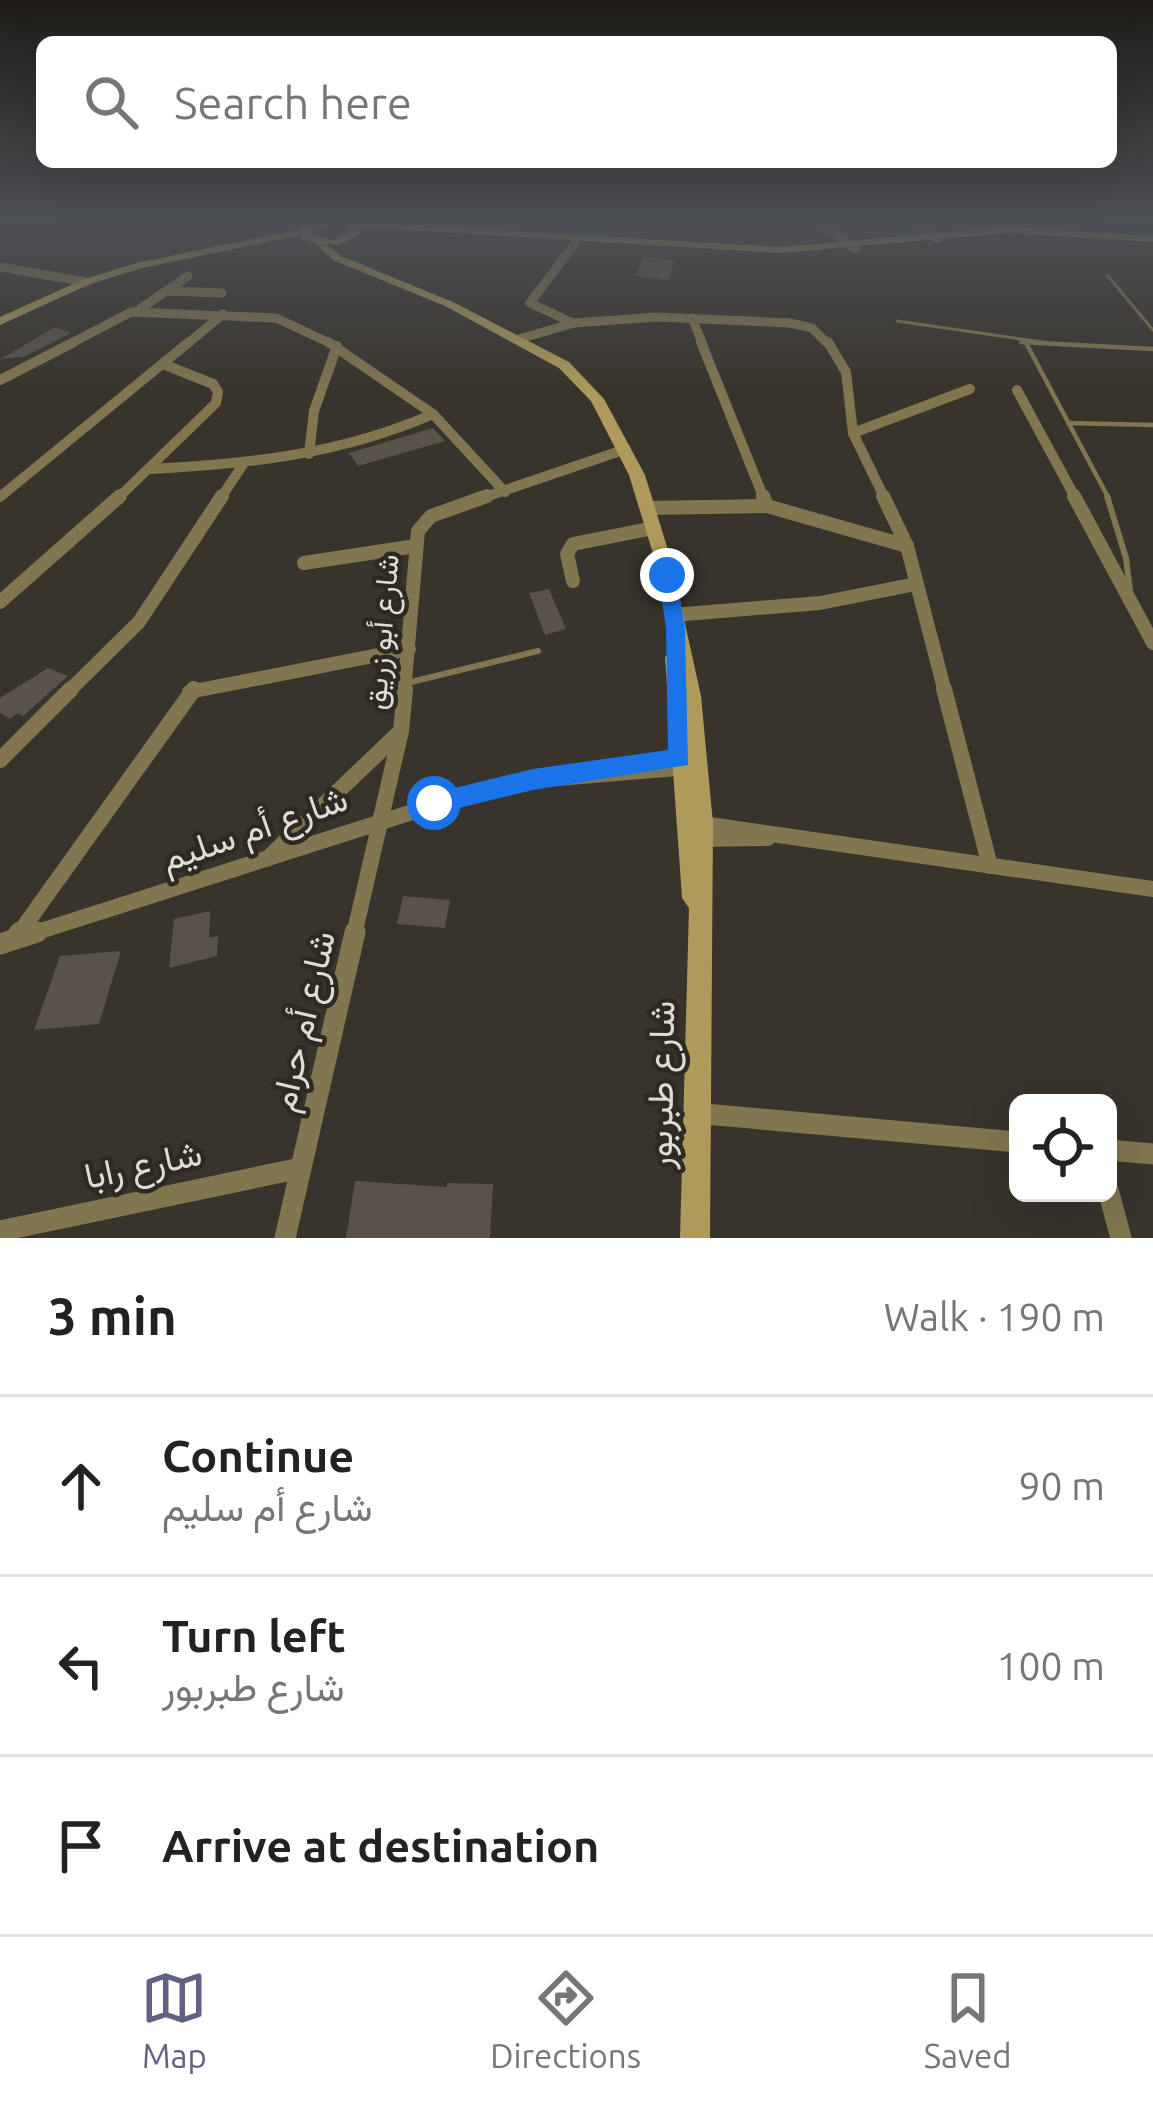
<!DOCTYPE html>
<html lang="en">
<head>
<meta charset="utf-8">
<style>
  :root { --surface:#fff; --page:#f6f6f6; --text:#222; --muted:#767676; --line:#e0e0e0; --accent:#616184 }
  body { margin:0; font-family:Ubuntu,Vazirmatn,sans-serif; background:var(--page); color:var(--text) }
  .controls { position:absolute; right:36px; bottom:36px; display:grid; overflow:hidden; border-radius:18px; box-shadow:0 12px 48px #0002 }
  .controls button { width:108px; height:108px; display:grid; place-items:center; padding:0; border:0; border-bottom:3px solid var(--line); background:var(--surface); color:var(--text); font:60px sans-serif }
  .stop { position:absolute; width:36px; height:36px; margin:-27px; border:9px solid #1a73e8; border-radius:50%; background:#fff }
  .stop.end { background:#1a73e8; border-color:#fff; box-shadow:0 3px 12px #0008 }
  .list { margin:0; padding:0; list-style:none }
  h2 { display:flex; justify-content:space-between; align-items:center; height:156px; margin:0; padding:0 48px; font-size:51px }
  h2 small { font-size:39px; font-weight:400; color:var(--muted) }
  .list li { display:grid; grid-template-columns:78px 1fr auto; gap:36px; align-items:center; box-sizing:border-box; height:180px; padding:0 48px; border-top:3px solid var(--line) }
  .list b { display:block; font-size:45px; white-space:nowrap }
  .list p { margin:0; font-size:39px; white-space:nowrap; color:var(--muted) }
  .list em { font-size:39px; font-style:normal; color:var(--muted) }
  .icon { flex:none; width:66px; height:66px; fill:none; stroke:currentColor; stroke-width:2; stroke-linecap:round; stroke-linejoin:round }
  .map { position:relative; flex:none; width:1153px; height:1238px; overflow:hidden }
  .search { position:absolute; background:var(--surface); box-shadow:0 12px 48px #0002; left:36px; right:36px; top:36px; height:132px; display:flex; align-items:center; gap:30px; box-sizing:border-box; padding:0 42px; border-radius:18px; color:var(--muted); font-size:45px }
  .sheet { height:696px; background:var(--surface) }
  nav { display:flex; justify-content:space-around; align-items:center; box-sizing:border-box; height:168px; border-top:3px solid var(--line); background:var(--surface); font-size:33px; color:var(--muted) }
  nav a { display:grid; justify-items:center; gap:6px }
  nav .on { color:var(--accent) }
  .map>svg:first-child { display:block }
  .building { fill:#585249 }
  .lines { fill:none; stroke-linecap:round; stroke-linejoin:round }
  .lane-far2 { stroke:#827650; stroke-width:3 }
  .lane-far1 { stroke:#827650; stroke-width:4.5 }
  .lane { stroke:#827650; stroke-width:6 }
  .street-far4 { stroke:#827650; stroke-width:9 }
  .street-far3 { stroke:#827650; stroke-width:10 }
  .street-far2 { stroke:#827650; stroke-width:14 }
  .street-far1 { stroke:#827650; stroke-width:16 }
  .street { stroke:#827650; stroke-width:21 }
  .secondary { fill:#ae9b5c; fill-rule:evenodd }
  .route { fill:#1a73e8 }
  .labels { text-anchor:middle; stroke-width:9; stroke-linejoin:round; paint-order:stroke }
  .street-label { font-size:30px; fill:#dfdcd6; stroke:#2e2921 }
  .near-street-label { font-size:36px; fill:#dfdcd6; stroke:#2e2921 }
</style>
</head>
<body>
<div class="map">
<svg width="1153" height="1238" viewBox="0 0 1153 1238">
  <rect width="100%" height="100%" fill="#38332b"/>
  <g class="building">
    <path d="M643,257L675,260L668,280L636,276Z"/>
    <path d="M55,327L71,333L24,357L0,359Z"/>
    <path d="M433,428L445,441L358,466L349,453Z"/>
    <path d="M549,589L566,629L545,635L529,593Z"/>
    <path d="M48,668L68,676L23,716L18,713L10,719L0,713V698Z"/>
    <path d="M403,896L450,900L445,928L397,924Z"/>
    <path d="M210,911L209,938L218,936L217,956L169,968L174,919Z"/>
    <path d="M121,951L99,1024L34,1030L60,956Z"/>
    <path d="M355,1181L447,1187V1183L493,1184L490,1238H346Z"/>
  </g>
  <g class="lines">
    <g class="lane-far2">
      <path d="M282,220L313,226"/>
      <path d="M1108,276L1153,330"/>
      <path d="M897,321L1063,345"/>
    </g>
    <g class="lane-far1">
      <path d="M1021,342L1153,349"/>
      <path d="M1026,343L1109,499"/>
      <path d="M1068,423L1153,425"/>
    </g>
    <g class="lane">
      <path d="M1107,496L1126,558L1130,591"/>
      <path d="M407,683L538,651"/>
    </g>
    <g class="street-far4">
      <path d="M818,220L856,249"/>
      <path d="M912,220L938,239"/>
      <path d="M443,227L453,220"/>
      <path d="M0,267L86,282"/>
      <path d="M166,291L222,293"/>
      <path d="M137,311L188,276"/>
      <path d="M692,318L703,345"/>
      <path d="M571,322L530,303L575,243"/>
      <path d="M519,339L574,323L657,317L790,323L812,328L829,345"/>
      <path d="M68,345L131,312L276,318L334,345"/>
      <path d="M186,345L223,314"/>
    </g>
    <g class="street-far3">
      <path d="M328,342L433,414L505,492"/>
      <path d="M701,342L764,499"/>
      <path d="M828,342L846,372L853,433L885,499"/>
      <path d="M0,380L74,342"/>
      <path d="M1017,390L1076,499"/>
      <path d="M853,433L970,389"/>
      <path d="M309,454L314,411L337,346"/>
      <path d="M151,469C249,464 342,454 433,414"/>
      <path d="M0,497L189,342"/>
      <path d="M117,499L216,403L218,392L213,384L163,364"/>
      <path d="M220,499L244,463"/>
      <path d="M479,499L626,449"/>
    </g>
    <g class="street-far2">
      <path d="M763,496L767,506"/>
      <path d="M883,496L907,546L945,692"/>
      <path d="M1074,496L1153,643"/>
      <path d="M649,508L767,506L907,546"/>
      <path d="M304,563L416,546"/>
      <path d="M573,581L567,554L573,544L654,528"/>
      <path d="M0,602L120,496"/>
      <path d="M673,615L820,603L916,584"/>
      <path d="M68,692L139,622L222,496"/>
      <path d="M189,692L409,649"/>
      <path d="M404,692L418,531L431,516L487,496"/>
    </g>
    <g class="street-far1">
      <path d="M944,689L990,866"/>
      <path d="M0,760L71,689"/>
      <path d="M695,823L1153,889"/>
      <path d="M695,839L768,838"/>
      <path d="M267,859L399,733"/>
      <path d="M18,935L194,689"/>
      <path d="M28,935L475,792L533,780L689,767"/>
      <path d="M354,935L401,731L405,689"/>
    </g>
    <g class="street">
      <path d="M15,939L20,932"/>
      <path d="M0,944L37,932"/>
      <path d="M694,1113L1018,1142"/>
      <path d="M1108,1150L1153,1154"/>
      <path d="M1108,1190L1121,1238"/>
      <path d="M0,1231L301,1168"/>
      <path d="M285,1238L355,932"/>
    </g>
    <path class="secondary" d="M325,220L780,247L1008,227L1153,236V242L1008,233L780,253L359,227L361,234L339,245L326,244L341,256L453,302L569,362L604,399L645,475L671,560L701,696L713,823L710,1238H680L689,908L682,898L665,657L672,650L655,560L629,475L591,401L559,368L445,306L333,260L314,242L301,239V235L142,268L90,284L0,325V317L82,280L136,263L305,228ZM333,224L349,226L351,231L334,240L311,235L314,230Z"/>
  </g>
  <linearGradient id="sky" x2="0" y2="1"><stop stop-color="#1f1c18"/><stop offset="0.56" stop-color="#4d5055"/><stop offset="1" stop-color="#4d5055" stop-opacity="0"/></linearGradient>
  <rect width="1153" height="394" fill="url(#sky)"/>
  <path class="route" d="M667,569L676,575L685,628L688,765L533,790L434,814L426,811V796L434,793L533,769L668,750L666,628L658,575Z"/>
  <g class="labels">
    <g class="street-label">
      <text transform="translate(382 632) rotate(-85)" y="10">شارع أبو زريق</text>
    </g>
    <g class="near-street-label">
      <text transform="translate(254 828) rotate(-19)" y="13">شارع أم سليم</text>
      <text transform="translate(302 1021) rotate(-77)" y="13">شارع أم حرام</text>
      <text transform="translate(660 1085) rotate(-89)" y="13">شارع طبربور</text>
      <text transform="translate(143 1164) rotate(-12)" y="13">شارع رابا</text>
    </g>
  </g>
</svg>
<div class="controls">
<button><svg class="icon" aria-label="locate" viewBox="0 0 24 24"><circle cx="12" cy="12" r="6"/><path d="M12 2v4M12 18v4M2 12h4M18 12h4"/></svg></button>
</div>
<div class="stop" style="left:434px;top:803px"></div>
<div class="stop end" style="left:667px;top:575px"></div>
<div class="search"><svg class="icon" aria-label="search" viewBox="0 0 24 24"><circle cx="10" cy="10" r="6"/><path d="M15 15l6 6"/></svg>Search here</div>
</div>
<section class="sheet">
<h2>3 min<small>Walk · 190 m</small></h2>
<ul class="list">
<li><svg class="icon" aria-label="ahead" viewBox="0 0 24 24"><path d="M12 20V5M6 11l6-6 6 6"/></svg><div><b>Continue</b><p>شارع أم سليم</p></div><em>90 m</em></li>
<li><svg class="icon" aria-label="left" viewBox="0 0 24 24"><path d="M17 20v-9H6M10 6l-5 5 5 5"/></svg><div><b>Turn left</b><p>شارع طبربور</p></div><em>100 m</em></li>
<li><svg class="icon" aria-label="arrive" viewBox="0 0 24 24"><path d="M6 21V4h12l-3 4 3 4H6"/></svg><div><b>Arrive at destination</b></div></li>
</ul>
</section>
<nav>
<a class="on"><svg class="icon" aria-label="map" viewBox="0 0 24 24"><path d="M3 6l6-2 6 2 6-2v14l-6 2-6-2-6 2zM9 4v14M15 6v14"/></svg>Map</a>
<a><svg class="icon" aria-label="directions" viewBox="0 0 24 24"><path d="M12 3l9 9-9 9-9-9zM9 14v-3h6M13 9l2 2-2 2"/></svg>Directions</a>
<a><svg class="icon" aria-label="saved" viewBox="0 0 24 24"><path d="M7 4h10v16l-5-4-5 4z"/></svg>Saved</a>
</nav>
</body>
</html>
